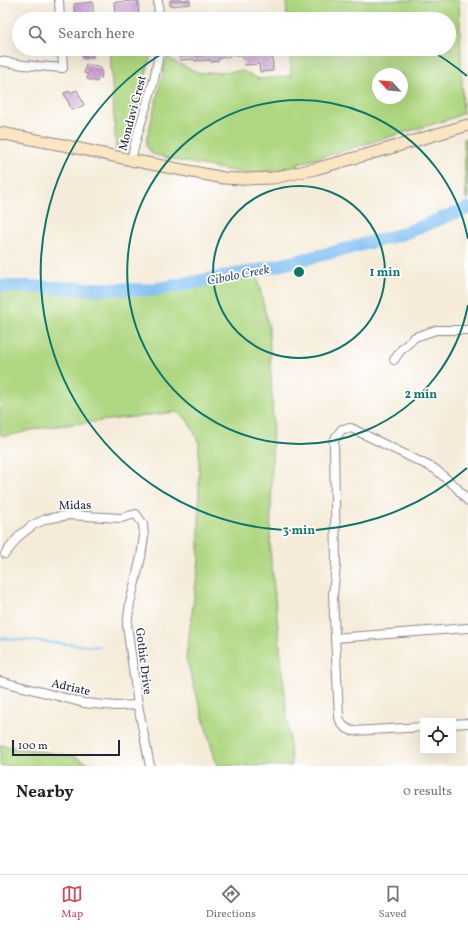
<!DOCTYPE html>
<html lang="en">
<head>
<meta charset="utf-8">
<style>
  :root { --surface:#fff; --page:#f6f6f6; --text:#222; --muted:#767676; --line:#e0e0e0; --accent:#d1495b }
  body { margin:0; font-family:Vollkorn,serif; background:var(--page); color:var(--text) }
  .controls { position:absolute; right:12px; bottom:12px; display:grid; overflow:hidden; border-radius:0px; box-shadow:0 4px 16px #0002 }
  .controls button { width:36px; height:36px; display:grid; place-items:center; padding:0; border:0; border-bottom:1px solid var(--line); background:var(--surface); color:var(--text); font:20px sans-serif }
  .compass { position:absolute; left:372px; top:68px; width:36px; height:36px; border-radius:50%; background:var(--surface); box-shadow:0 4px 16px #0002; rotate:296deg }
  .scale { position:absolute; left:12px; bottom:10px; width:108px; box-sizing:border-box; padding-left:4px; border:2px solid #22223b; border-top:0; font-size:11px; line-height:14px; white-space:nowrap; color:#22223b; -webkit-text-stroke:3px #fff; paint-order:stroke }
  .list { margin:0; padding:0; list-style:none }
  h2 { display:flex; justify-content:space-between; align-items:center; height:52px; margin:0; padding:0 16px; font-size:17px }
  h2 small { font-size:13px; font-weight:400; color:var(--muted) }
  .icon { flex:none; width:22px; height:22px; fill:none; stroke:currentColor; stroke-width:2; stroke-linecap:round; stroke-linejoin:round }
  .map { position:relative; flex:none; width:468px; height:766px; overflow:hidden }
  .search { position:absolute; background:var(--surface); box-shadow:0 4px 16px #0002; left:12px; right:12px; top:12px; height:44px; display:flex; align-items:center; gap:10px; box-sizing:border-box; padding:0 14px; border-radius:22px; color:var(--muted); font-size:15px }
  .sheet { height:108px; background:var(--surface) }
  nav { display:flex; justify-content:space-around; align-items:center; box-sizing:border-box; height:56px; border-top:1px solid var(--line); background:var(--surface); font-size:11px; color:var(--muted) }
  nav a { display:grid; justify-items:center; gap:2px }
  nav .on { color:var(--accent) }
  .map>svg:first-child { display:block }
  .grass { fill:#afd781; stroke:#687c5e; fill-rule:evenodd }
  .park { fill:url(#park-dots); stroke:#687c5e }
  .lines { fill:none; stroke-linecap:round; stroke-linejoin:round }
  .stream { stroke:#7dbef2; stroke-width:2 }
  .river { stroke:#7dbef2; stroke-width:13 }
  .building { fill:url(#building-back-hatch) }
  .street-casing { stroke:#8c868a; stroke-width:10 }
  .secondary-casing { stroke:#8c868a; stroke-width:13 }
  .street { stroke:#fff; stroke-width:8 }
  .secondary { stroke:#fbe6c4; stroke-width:11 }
  .ring { fill:none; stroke:#0f766e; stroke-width:2 }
  .labels { text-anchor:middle; stroke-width:3.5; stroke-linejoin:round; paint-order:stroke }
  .street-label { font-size:12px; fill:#22223b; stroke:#fff }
  .water-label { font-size:13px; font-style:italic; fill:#42597b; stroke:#fff }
  .centre { fill:#0f766e; stroke:#fff; stroke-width:2 }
  .ring-label { font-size:12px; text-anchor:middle; font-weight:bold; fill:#0f766e; stroke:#fff; stroke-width:3.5; stroke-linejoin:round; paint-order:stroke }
</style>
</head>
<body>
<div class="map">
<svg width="468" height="766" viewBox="0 0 468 766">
  <defs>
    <pattern id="park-dots" width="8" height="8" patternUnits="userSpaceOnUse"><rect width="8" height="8" fill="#afd781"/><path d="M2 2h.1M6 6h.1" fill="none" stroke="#96b870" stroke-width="1.8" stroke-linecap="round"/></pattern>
    <pattern id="building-back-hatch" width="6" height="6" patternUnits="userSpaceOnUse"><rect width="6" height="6" fill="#c693d2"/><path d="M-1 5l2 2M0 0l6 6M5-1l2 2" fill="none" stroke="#a078ac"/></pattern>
  </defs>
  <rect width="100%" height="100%" fill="#fff"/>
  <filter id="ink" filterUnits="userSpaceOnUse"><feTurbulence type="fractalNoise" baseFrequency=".025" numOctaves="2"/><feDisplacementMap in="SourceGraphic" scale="8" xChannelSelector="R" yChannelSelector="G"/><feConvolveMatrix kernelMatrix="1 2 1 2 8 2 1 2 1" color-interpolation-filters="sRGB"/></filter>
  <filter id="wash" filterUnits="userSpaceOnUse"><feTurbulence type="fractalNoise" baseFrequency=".012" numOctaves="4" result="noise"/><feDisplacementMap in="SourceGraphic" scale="16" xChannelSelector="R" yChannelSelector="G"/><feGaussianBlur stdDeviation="0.9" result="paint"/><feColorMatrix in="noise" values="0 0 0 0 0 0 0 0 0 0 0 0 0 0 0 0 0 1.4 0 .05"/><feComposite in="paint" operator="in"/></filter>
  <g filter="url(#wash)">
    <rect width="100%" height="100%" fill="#f5ebd8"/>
    <g class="grass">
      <path d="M286,0H459L463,113L453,118L298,164V168L249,174L175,160L153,154L146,146L147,138L167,57L175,62L199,73L243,71L259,79L291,76L290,49H449V19H287ZM378,74H402V98H378Z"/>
      <path d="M110,49H151V55L128,142L125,149L116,150Z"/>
      <path d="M256,272L269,328L273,421L270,549L292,766H217L186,658L199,560V441L186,418L176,412L40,428L7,436L0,435V286L16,290L93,295L161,292L231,280Z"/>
      <path d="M0,745L76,757L93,766H0Z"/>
    </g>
    <path class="park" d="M468,138V199H466L464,139Z"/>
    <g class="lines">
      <path class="stream" d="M0,638L101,647"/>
      <path class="river" d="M0,286L151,290L255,271L338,251L402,234L468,208"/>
    </g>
    <g id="blocks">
      <g class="building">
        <path d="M170,0H190V4L170,6Z"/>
        <path d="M138,1L139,19H116V15H115L114,2Z"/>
        <path d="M93,2V17L75,18L74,4Z"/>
        <path d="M82,49H92L93,57L83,58Z"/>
        <path d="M179,49H272L273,71L260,72L259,64L244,65L243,56L223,57L222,58L218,59V61L211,62L210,60L195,61L194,59L180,60Z"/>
        <path d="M86,64L101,68L100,71L102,72L101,79L98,78L97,82L87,79L88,74L84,73Z"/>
        <path d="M77,90L84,105L72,110L64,93L70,91V93Z"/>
      </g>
    </g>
  </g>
  <g filter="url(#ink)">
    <use href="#blocks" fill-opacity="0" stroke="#8c868a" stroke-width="1"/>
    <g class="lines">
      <defs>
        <g id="street">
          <path d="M59,0L60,19"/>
          <path d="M158,0L159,19"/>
          <path d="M0,61L24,65L63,68L62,49"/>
          <path d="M131,160L137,136L154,80L160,49"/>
          <path d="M394,360L401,350L415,337L436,330H468"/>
          <path d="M5,554L20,535L33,525L46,519L69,515L121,518L136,514L143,524L144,536L141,557L130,603L127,625L138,705L150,766"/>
          <path d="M335,638L468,628"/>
          <path d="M0,681L84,703L116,706L138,705"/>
          <path d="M453,724L468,723"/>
          <path d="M423,727L353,731C344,728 341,725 339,717L333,595L336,565L334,441L336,437L342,429L351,428L435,469L456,487L468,501"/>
        </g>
        <path id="secondary" d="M0,133L63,145L131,160L224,178L242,179L273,178L315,169L387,149L468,125"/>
      </defs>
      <use href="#street" class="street-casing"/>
      <use href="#secondary" class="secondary-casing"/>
      <use href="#street" class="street"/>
      <use href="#secondary" class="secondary"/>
    </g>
  </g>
  <g class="ring">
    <circle cx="299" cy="272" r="86"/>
    <path d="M468 305A172 172 0 1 1 468 239"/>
    <path d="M467 468A258 258 0 1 1 168 50M250 19A258 258 0 0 1 348 19M430 50A258 258 0 0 1 467 76"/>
  </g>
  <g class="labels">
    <g class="street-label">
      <text transform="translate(132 113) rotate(-75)" y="4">Mondavi Crest</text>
      <text transform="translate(75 505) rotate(-1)" y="4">Midas</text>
      <text transform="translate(144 661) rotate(83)" y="4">Gothic Drive</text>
      <text transform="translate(71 687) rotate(13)" y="4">Adriate</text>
    </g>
    <g class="water-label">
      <text transform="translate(238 274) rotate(-11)" y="5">Cibolo Creek</text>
    </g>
  </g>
  <circle cx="299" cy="272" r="6" class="centre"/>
  <g class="ring-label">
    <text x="385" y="276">1 min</text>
    <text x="421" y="398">2 min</text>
    <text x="299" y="534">3 min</text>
  </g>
</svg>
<div class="controls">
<button><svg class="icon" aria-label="locate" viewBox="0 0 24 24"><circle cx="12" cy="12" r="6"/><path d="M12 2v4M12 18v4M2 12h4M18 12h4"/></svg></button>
</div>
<svg class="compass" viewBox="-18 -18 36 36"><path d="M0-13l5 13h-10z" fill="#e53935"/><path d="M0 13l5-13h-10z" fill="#767676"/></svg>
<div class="scale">100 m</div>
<div class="search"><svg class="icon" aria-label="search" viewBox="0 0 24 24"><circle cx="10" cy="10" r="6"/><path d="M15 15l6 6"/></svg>Search here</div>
</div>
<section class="sheet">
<h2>Nearby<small>0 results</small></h2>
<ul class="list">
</ul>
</section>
<nav>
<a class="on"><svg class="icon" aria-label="map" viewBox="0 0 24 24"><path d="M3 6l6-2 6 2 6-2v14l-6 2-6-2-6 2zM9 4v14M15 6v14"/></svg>Map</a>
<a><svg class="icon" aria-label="directions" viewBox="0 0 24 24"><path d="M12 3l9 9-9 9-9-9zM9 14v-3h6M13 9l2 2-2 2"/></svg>Directions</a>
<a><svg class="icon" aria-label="saved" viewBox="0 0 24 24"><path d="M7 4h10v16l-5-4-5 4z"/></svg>Saved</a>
</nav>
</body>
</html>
